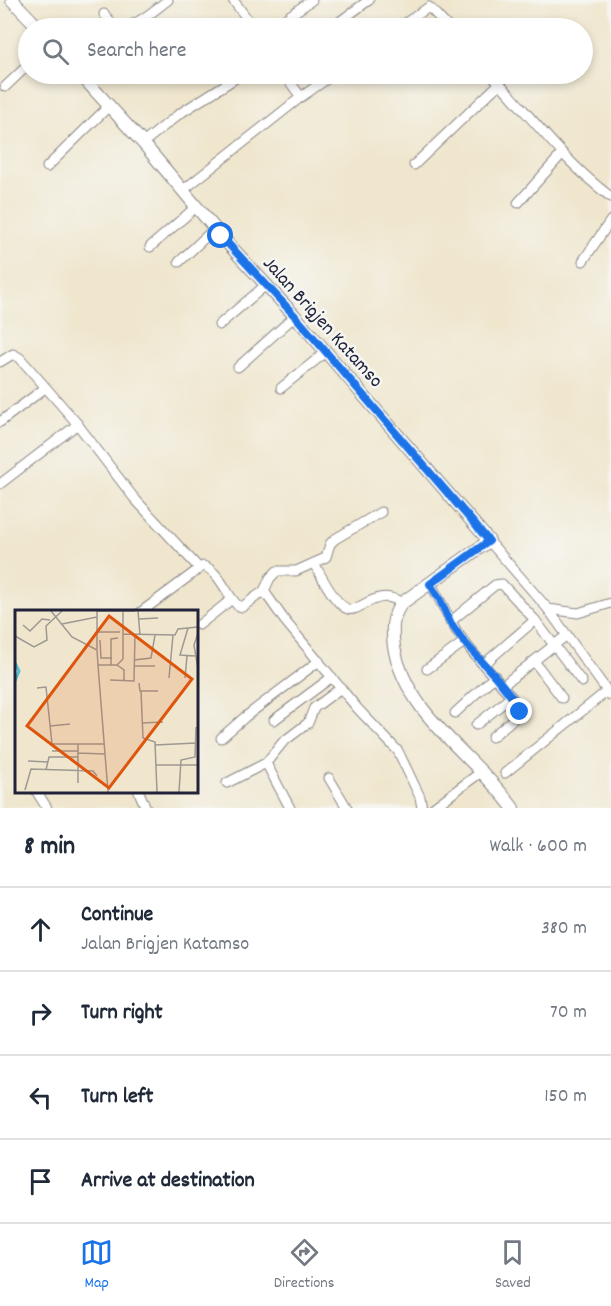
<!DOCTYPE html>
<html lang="en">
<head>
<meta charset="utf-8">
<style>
  :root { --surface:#fff; --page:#f6f6f7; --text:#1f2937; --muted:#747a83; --line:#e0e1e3; --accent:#1a73e8 }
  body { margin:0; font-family:Dekko,sans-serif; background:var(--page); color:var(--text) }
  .stop { position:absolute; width:18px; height:18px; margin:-14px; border:4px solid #1a73e8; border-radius:50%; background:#fff }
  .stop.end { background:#1a73e8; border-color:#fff; box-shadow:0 2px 6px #0008 }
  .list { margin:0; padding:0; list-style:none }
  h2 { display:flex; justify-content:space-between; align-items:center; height:78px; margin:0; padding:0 24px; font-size:26px }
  h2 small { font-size:20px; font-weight:400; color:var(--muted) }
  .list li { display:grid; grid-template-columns:39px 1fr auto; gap:18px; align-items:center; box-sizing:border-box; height:84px; padding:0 24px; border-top:2px solid var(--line) }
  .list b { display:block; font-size:22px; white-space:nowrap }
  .list p { margin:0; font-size:20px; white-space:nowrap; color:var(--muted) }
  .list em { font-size:20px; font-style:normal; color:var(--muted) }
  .icon { flex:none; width:33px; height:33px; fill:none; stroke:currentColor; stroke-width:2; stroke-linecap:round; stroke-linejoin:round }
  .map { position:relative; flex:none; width:611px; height:808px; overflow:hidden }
  .search { position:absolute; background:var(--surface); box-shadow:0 3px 9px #0003; left:18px; right:18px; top:18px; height:66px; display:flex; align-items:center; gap:15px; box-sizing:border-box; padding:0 21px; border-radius:33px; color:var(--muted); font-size:22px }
  .sheet { height:414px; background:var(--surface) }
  nav { display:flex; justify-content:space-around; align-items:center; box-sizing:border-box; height:84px; border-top:2px solid var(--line); background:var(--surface); font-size:16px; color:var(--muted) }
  nav a { display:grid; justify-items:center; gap:3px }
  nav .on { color:var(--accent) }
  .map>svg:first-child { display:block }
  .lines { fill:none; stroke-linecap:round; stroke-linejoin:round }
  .minor-casing { stroke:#888484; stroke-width:11 }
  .major-casing { stroke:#888484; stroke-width:14 }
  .minor { stroke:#fff; stroke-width:9 }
  .major { stroke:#fff; stroke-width:12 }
  .route { stroke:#1a73e8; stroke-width:8 }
  .labels { text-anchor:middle; stroke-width:5; stroke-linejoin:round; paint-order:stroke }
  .street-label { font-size:20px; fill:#22223b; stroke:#f6f6f2 }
  .inset-river { fill:none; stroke:#56bdd4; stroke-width:3 }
  .inset-road { fill:none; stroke:#9d9893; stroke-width:1.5 }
  .view { fill:#de560e; fill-opacity:0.15; stroke:#de560e; stroke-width:3 }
  .inset-edge { fill:none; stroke:#22223b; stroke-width:3 }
</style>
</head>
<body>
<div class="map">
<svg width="611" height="808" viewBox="0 0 611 808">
  <rect width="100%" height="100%" fill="#f6f6f2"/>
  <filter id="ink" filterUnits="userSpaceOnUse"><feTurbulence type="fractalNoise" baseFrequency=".0167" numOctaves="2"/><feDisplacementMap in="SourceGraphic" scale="12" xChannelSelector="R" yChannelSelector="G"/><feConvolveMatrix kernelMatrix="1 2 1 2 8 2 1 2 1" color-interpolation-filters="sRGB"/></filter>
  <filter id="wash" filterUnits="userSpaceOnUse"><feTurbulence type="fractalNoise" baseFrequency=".008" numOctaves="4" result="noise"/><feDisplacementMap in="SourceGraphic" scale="24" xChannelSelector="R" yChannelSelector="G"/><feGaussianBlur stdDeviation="1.35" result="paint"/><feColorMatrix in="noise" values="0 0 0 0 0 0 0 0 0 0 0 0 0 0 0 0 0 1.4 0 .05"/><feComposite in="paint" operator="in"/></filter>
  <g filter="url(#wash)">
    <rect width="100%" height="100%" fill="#efe6cd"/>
  </g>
  <g filter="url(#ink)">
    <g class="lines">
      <defs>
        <g id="minor">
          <path d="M233,0L254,28"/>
          <path d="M104,14L115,27C134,30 154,10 168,0"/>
          <path d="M272,28L312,0"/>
          <path d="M331,28L369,0"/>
          <path d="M398,28L429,7L449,28"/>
          <path d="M284,74L301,97"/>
          <path d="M491,74C531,116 564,162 611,197"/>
          <path d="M5,87L28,65"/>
          <path d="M143,143L179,114L242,74"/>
          <path d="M414,165L500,83"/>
          <path d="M47,167L109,106"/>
          <path d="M182,191L301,97L334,74"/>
          <path d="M518,203L562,154"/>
          <path d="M150,247L196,207"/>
          <path d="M583,261L611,220"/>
          <path d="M179,262L215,228"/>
          <path d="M219,325L267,284"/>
          <path d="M0,362L13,354L20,358L75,421L134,498L199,568"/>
          <path d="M238,367L295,316"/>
          <path d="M281,388L326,352"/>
          <path d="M0,422L45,388"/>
          <path d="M0,484L78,424"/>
          <path d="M381,512L335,539L330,544L326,557L323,559L296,571H277L270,578L264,591L285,621L358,709L398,751L420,797L422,808"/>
          <path d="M489,541L548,609L578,613L611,603"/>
          <path d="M314,563C320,574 336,606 348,609C360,613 377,586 402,603"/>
          <path d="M430,584C443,602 449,623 463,640C480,664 503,684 520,708L519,714L492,737"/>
          <path d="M548,609L610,695"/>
          <path d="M141,612L203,566C216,569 225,589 232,599"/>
          <path d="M450,622L495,585L502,584L535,620L582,682"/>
          <path d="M199,625L232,599L238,606L242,607L264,591"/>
          <path d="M534,661L562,698"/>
          <path d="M484,664L535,620"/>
          <path d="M427,669L464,642"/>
          <path d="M502,686L567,635"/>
          <path d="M455,713L495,676"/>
          <path d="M274,720L332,677"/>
          <path d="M476,725L511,697"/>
          <path d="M221,738L245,717L319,661"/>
          <path d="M505,773L607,691"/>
          <path d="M329,778L347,808"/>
          <path d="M227,783L266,763"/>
          <path d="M37,792L47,808"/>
          <path d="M139,792L146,808"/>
          <path d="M290,808L266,763L283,742L308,723L314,708L341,688"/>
          <path d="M433,808L481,772"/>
        </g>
        <g id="major">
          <path d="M12,0L39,28"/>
          <path d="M80,74L143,143L221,236L295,316L489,541L402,603C391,616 392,632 394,647C407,717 474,754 513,808"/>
        </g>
      </defs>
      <use href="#minor" class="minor-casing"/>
      <use href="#major" class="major-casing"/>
      <use href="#minor" class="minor"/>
      <use href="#major" class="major"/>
    </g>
  </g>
  <g class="lines" filter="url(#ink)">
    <path class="route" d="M221,236L295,316L489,541L430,584L440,600L450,622L464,642L495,676L519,706L520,712"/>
  </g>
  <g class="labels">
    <g class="street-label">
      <text transform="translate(324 321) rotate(48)" y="7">Jalan Brigjen Katamso</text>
    </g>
  </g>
  <g transform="translate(15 610)">
    <rect width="183" height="183" fill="#efe6cd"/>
    <path class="inset-river" d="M0,53L4,61L0,71"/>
    <path class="inset-road" d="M36,1L57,27L82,40L83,55M82,1V39M82,1H120M123,1L125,25M124,9L143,8M47,14L82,7M8,15L15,21L27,9L35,10M173,18L165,45L180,46M83,22H105M183,23L179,35L183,59M108,24L160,25L163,19L183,17M0,26L19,37L32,30L31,16L47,1M85,30L86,48H97M119,50L136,48L140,25M96,55V29L103,28M102,55L109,60V70M119,56H140M154,68L158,25M170,68L172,46M95,70L119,71L120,24M124,73L125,81H143M22,78L31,77L37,134H89M126,81L128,128L140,132L142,182M127,113L148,112M35,116L55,114M140,135L181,133M37,141H63M63,143L90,144M13,151L33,152M141,155H183M31,160L34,147H63M63,173V134M10,180L16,159L78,161L82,166M93,182L83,55H102L108,49V1M164,182L166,150L180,147L181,117"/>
    <path class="view" d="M94,6L177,69L94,178L12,116Z"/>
    <rect width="183" height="183" class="inset-edge"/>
  </g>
</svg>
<div class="stop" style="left:221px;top:236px"></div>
<div class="stop end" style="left:520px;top:712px"></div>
<div class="search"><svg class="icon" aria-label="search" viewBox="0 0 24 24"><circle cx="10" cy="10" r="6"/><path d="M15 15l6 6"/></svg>Search here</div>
</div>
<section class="sheet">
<h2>8 min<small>Walk · 600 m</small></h2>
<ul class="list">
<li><svg class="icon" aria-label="ahead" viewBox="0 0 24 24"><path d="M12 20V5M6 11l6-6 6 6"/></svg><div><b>Continue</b><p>Jalan Brigjen Katamso</p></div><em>380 m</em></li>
<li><svg class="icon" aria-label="right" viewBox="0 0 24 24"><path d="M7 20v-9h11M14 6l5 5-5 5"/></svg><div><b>Turn right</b></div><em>70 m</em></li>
<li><svg class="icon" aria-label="left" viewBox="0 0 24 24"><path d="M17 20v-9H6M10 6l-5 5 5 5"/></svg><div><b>Turn left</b></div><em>150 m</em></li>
<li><svg class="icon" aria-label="arrive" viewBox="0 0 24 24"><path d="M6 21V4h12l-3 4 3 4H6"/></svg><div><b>Arrive at destination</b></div></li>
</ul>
</section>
<nav>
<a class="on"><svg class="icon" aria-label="map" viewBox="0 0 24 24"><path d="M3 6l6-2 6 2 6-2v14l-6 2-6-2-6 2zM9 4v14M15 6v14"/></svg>Map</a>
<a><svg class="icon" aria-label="directions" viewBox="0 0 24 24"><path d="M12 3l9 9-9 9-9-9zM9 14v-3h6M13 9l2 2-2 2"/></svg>Directions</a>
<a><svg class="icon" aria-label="saved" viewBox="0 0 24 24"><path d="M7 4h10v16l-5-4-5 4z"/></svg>Saved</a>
</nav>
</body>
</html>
